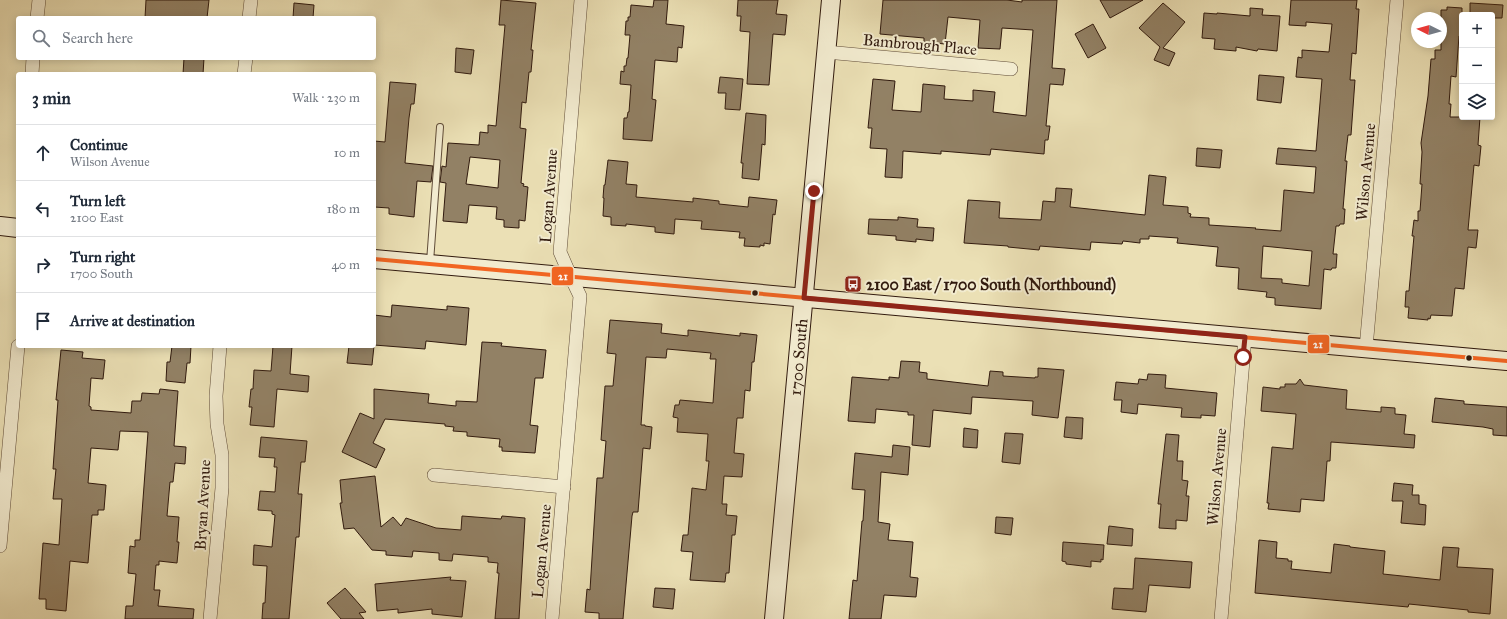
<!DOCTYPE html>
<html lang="en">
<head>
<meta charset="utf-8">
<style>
  :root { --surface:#fff; --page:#f6f6f7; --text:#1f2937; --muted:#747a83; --line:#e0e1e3 }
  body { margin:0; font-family:"IM FELL Great Primer",serif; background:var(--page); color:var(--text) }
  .controls { position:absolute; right:12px; top:12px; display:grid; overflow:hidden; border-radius:4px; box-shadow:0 2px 10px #0003 }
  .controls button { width:36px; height:36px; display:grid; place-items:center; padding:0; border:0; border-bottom:1px solid var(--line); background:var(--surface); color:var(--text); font:20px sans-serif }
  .compass { position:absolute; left:1411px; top:12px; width:36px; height:36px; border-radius:50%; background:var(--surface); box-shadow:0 2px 10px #0003; rotate:275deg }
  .stop { position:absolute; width:12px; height:12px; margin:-9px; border:3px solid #8f2418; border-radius:50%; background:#fff }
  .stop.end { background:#8f2418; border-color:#fff; box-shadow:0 1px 4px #0008 }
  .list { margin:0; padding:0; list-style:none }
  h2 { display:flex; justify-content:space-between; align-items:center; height:52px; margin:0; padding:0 16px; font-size:17px }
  h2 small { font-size:13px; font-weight:400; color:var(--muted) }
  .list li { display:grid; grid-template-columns:26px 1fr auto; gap:12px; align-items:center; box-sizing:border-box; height:56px; padding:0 16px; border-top:1px solid var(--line) }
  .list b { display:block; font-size:15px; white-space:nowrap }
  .list p { margin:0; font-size:13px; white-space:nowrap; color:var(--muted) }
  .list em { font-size:13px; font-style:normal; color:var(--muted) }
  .icon { flex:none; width:22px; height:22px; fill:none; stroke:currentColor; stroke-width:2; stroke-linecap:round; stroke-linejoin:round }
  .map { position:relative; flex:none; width:1507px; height:619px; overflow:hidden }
  .search { position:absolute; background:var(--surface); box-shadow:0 2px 10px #0003; left:16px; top:16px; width:360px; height:44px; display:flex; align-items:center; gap:10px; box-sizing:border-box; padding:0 14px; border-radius:4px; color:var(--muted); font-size:15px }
  .panel { position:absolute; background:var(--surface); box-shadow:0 2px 10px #0003; left:16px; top:72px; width:360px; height:276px; border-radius:4px }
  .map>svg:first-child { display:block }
  .building { fill:#928165; stroke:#311a0e; fill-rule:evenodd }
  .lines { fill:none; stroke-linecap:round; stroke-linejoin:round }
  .lane-casing { stroke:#604c38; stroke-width:8 }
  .street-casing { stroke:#604c38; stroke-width:14 }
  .secondary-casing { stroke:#311a0e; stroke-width:20 }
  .lane { stroke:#f2ebcf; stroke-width:6 }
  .street { stroke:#f2ebcf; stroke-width:13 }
  .secondary { stroke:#f2ebcf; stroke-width:18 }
  .bus-1-casing { stroke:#f2ebcf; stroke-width:7 }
  .bus-1 { stroke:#f26522; stroke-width:4 }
  .route { stroke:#8f2418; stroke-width:5 }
  .bus-dot { fill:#311a0e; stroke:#f2ebcf; stroke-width:1.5 }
  .labels { text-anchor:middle; stroke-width:4; stroke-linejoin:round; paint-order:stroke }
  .street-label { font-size:16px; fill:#311a0e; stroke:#f2ebcf }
  .poi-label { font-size:16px; font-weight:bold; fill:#311a0e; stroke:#f2ebcf; text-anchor:start }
  .line-badge { stroke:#f2ebcf; stroke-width:1.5 }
  .badge-label { font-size:11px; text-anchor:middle; font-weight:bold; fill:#fff }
</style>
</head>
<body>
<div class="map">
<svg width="1507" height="619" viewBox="0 0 1507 619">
  <rect width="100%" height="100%" fill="#ebe0b5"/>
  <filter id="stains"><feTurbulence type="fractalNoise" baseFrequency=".005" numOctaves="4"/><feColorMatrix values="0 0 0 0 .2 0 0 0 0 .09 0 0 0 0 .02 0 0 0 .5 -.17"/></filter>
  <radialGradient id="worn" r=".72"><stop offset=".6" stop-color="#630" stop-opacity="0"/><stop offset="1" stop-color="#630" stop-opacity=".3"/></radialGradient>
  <g class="building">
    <path d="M146,0H209L207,18H145Z"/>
    <path d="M501,0L536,3L531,50H533L531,72H529L526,103L522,102L520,128L526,129L521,183L524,184L523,186L528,187L525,221L519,220V228L504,227V220L496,219L497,207L469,205L467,223L443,221L446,183L440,182L442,166L446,167L448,143L479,145L480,132L488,133V125L496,126L505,25H499ZM470,157L500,160L498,188L466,184Z"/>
    <path d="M654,0H668L666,24L684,26L682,48L678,47L677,62L655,60L652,99L656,100L652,141L623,139L624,118H627L628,112H629L631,85L620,84L621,71L624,72V66H626L627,58H628L630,35H625L626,21H628V17H630L631,5L653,7Z"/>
    <path d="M738,0H778L776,14L787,15L785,35L773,34L769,85L747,84L750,32L740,31L741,16H737Z"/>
    <path d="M883,0H1007L1022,2V0H1057L1052,68L1065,69L1063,85L1050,84L1046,126H1050L1048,140H1045L1044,154L991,149L990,155L941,151V154L903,151L902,178L885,177L887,149L870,148L872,128H868L873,79L895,81L892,110L921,112L923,84L945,86L944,99L973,101V90L995,92L993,112L1026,116L1033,30L1002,28L1000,49L978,48L980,20L948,17L945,44L924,42V38L880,34Z"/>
    <path d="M1100,0H1143L1110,18Z"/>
    <path d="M1291,0H1357L1356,9H1359L1356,54L1352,53L1350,80H1355L1351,135H1348L1345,161H1347L1343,209H1345L1344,224H1340L1339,226H1336L1333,254H1337L1336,268H1332L1331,270L1324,269L1321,309L1275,305V298L1266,297L1267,292L1238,289L1239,268L1216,266L1218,247L1177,243L1178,238L1149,236V239H1140V243L1123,241L1122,244L1091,242L1090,250L1040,246L1039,250L1008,247V246L964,243L968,200L1000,202L999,218L1041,220L1043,201L1055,202L1056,188L1072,189L1070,207L1145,215L1149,175L1166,177L1163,205L1188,207V213L1191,214L1190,217L1209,218V225L1256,228L1255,229L1281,231L1284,190L1314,193L1316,167L1276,164L1278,148L1316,151L1322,79L1296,77L1298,57L1302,58V50L1329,52L1332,24L1306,22V26L1289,25ZM1263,246L1312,251L1309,286L1282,283V279L1261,278Z"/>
    <path d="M294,3L314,5L313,18H293Z"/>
    <path d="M1163,3L1185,22L1163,48L1175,53L1169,66L1154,60L1160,47L1139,28Z"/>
    <path d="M1470,3L1503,5L1502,18H1492V15H1470Z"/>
    <path d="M1447,7L1462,8V36H1459L1456,77L1451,76L1449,104H1451L1450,117H1480L1478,145L1481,146L1479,166L1474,165L1468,230H1478L1476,248L1468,247L1464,289L1455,288L1452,316L1431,315L1430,319L1428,318V320L1408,318L1409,307H1405L1406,291H1409L1414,236H1412L1414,220L1418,221V211H1420L1422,184H1420L1422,152L1421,143L1428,96L1431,59H1435V50H1441V10H1447Z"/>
    <path d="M1250,8L1263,9L1262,15L1280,16L1277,51L1258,49L1257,51L1236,47V51L1214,49L1215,39L1202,38L1204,13L1217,14V13L1250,16Z"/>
    <path d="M1093,24L1106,48L1088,58L1075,34Z"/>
    <path d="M456,48L474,50L471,74L455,72Z"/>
    <path d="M184,58H204L203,74H183Z"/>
    <path d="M1259,75L1284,77L1281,103L1257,100Z"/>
    <path d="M720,77L743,79L740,110L725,109L726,93H718Z"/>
    <path d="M390,82L416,84L414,104H411L409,118L405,163L433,166L431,182L417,181L414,217L389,214V208L374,207V141L385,142Z"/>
    <path d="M746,113L766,115L765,145L762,144L759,180L742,178L743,163H741Z"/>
    <path d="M1197,148L1222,150L1220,168L1196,166Z"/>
    <path d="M608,160L628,162L626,184L637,185L636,197L693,202V198L719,201V204L748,207L749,197L777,200L775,215L773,214L770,244L764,243V246L760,245V247L744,246L745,238H739L740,232L701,229L702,221L675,219L674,234L655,232V227L626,224V226L611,225V217L603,216L604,198H603L604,185H605Z"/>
    <path d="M898,217L918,219L917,227L934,228L933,241L916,239V242L896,240V236L868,234L869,219L898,220Z"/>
    <path d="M392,305L447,310V306L469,308L466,345L426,341L425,349L374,345V315L391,317Z"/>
    <path d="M610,320L662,324L661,333L688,336V330L740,336V333L757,335L754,362H752L750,391L745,390L743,418H737L734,453L744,454L742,477L724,476L722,504H727L726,515L737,516L735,535H732L729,573H726L725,582L690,580L693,552L681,551L683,535H688L692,488L706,490L709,461H706L708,434L677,432L678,418L673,417L675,405H679L680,400L713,403L716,359H710L711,353L667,349L666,358L646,357L641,425H645V426L652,427L650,449L643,448L638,512H633L632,516L623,619H599V613L585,612L587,589L590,590L597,478H603L606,441L601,440L605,386H613L616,354L607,353Z"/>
    <path d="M482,342L502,343L501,346L546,350L543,378H535L530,425L538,426L535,453L502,451V447H499L500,439L467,436V432L453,431L454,427L445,426V424L385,419L373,443L385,449L376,468L342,452L360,413L374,419V389L429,394L428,403L456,406V401L477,402Z"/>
    <path d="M172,346H191L190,363H187L185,383L166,381L167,362H170Z"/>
    <path d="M273,346H292L290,374L309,376L308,392L277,389L274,427L250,425L252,407H249L251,389H253L254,370L271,371Z"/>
    <path d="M349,346H374L372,365L347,363Z"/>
    <path d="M61,350L83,352L82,358L105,360L103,379L91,378L89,406L91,407V410L131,413L132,401H141L142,393L159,394L160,389L178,391L174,446L186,447L185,464L175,463L173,482H170L167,516L179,517L177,542H179L177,563L159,561V565H156L154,590H160L158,606L194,609L193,619H125L126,606H133L136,574L128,573L130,546L135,547V540H140L148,432L120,431L118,450L91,448L88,483L106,485L104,510H98V515H92L88,563L70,561L66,611L46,609V599H39L43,543L59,545L62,499H53L56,469H53L58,400H56Z"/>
    <path d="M901,361L920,362L919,372L927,373V379L988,386L990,371L1003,372V376L1035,378V377H1038V368L1064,370L1058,418L1032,415L1033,401L972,397L971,414L933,410L930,447L912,445L914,415H908V412L876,409L875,423L848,421L852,377L889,380V377L899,378Z"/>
    <path d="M1148,374L1166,375L1165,388L1217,393L1215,416L1201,415V418L1181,417L1182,408L1138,404L1137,414L1121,412L1122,400H1114L1116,382L1138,384L1139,379L1147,380Z"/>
    <path d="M1300,379L1304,385L1347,390L1346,409L1381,412V407L1395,408V414L1406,415L1404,434L1415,435L1414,448L1331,442L1330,461H1327L1324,501L1301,499L1300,512L1268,509L1269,503H1267L1272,447L1293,449L1296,414L1261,411L1263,387L1280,389V387H1285V384H1296Z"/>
    <path d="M1435,398L1464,401V404L1507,407V436L1493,435V429L1483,427L1432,422Z"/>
    <path d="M1066,417L1083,418L1082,439L1064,437Z"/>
    <path d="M964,428L978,430L977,448L963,447Z"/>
    <path d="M1005,433L1023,434L1020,464L1002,462Z"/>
    <path d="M1166,434L1179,435L1177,461H1183L1182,480L1188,481L1186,496H1189L1187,521L1176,520V529L1159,528L1161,504H1158Z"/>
    <path d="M261,437L307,441L305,462H301L298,494H302L299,537H296L289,619H262L263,603H265L267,566L253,565L254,545L272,547L275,515L272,514V511L258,510L260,491L275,492L277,467H274L275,458L259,457Z"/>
    <path d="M893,445L910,447L908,475L881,472L878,522L890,524L888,540L913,542L910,577L918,578L916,597L884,595L881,619H849L853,580L857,581L862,521H863L865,490L852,489L855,453L892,457Z"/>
    <path d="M375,476L381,527L393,517L401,526L406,518L436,528L461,530L462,516L501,519L502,516L525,518L519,619H495L499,573H497L498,563L488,562V557L453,554L452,561L439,560V553L413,551L412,557L386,555V551L372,550L354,528L344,529L340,503H342L340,480Z"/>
    <path d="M1394,483L1413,485L1412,495H1419V504L1426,505L1425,525L1401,523L1403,501H1392Z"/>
    <path d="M996,517L1013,518L1011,535L995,533Z"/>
    <path d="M1109,526L1133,529L1132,546L1107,544Z"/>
    <path d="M1259,540L1277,542L1276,558L1288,559V561H1292L1291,569L1331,573L1334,544L1350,546V547L1385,551L1383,574L1440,580L1443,547L1459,548L1457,567L1493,569L1490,614L1468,612V610L1409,604L1408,607L1255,593Z"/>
    <path d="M1063,542L1104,545L1103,560L1101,559V562L1091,561V567L1066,564V562L1062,561Z"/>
    <path d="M1135,558L1192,562L1190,588L1149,585L1146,612L1112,609L1114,588L1133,589Z"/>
    <path d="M451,577L450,580L466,581L462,617L432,614V609L398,613V609L377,611L375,584Z"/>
    <path d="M345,588L366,612L359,613L364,619H341L327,603Z"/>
    <path d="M655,588L675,589L673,609L653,607Z"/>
  </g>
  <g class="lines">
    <defs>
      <path id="lane" d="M430,262L440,127"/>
      <g id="street">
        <path d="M37,18L39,0"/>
        <path d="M249,18L251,0"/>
        <path d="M826,52L1011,69"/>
        <path d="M32,74L33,58"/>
        <path d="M244,74L246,58"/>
        <path d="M1366,348L1397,0"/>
        <path d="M434,475L564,487"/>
        <path d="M0,546L18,346"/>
        <path d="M210,619L222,488V455L217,424L216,396L220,346"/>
        <path d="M552,619L580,296L570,275L560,252L581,0"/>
        <path d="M1221,619L1245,337"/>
      </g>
      <g id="secondary">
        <path d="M0,226L18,228"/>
        <path d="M374,259L1507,361"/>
        <path id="s1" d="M774,619L831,0"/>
      </g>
    </defs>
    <use href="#lane" class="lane-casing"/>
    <use href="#street" class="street-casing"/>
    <use href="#secondary" class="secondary-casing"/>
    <use href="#lane" class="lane"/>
    <use href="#street" class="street"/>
    <use href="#secondary" class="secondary"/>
    <defs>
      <path id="bus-1" d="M374,259L1507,361"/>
    </defs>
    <use href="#bus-1" class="bus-1-casing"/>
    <use href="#bus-1" class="bus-1"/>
  </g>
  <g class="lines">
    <path class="route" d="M814,191L804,298L1245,337L1243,357"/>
  </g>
  <defs>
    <symbol id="bus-square" viewBox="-11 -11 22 22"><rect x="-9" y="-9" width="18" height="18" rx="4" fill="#8f2418" stroke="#f2ebcf"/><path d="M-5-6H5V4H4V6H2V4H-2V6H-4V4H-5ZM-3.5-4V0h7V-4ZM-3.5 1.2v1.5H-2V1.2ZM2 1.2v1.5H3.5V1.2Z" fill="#fff"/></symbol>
  </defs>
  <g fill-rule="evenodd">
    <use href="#bus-square" x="843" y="274" width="20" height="20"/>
  </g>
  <g class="bus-dot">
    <circle cx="755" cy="293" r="3.5"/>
    <circle cx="1469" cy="358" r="3.5"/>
  </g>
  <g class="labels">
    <g class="street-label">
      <text transform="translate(920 44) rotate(5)" y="6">Bambrough Place</text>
      <text transform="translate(1365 172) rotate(-85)" y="6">Wilson Avenue</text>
      <text transform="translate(548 196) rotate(-86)" y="6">Logan Avenue</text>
      <text dy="6" stroke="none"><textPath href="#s1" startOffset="263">1700 South</textPath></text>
      <text transform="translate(1216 477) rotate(-85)" y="6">Wilson Avenue</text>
      <text transform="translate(202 505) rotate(-87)" y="6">Bryan Avenue</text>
      <text transform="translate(541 551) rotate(-85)" y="6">Logan Avenue</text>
    </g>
    <g class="poi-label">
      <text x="866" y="290">2100 East / 1700 South (Northbound)</text>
    </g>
  </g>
  <g class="line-badge">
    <rect x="551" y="266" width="23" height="20" rx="4" fill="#f26522"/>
    <rect x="1307" y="334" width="23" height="20" rx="4" fill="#f26522"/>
  </g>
  <g class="badge-label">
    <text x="563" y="280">21</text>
    <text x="1318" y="348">21</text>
  </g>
  <rect width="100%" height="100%" filter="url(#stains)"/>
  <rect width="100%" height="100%" fill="url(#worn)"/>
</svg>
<div class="controls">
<button>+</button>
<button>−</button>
<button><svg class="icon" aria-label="layers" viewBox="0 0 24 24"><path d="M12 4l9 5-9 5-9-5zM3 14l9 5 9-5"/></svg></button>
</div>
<svg class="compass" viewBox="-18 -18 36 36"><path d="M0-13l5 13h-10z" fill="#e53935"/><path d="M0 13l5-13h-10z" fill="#747a83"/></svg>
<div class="stop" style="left:1243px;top:357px"></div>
<div class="stop end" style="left:814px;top:191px"></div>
<div class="search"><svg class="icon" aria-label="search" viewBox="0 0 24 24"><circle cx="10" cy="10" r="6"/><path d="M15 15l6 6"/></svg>Search here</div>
<section class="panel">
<h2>3 min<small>Walk · 230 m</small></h2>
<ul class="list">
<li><svg class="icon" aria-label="ahead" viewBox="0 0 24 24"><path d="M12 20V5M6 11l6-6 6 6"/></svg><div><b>Continue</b><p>Wilson Avenue</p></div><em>10 m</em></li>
<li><svg class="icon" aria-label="left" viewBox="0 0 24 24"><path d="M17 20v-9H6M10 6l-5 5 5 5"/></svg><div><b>Turn left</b><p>2100 East</p></div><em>180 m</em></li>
<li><svg class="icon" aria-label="right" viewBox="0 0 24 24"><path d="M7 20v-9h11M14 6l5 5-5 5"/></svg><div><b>Turn right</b><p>1700 South</p></div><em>40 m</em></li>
<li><svg class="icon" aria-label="arrive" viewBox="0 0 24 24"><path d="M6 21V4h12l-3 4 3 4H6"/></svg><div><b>Arrive at destination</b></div></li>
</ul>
</section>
</div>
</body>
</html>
